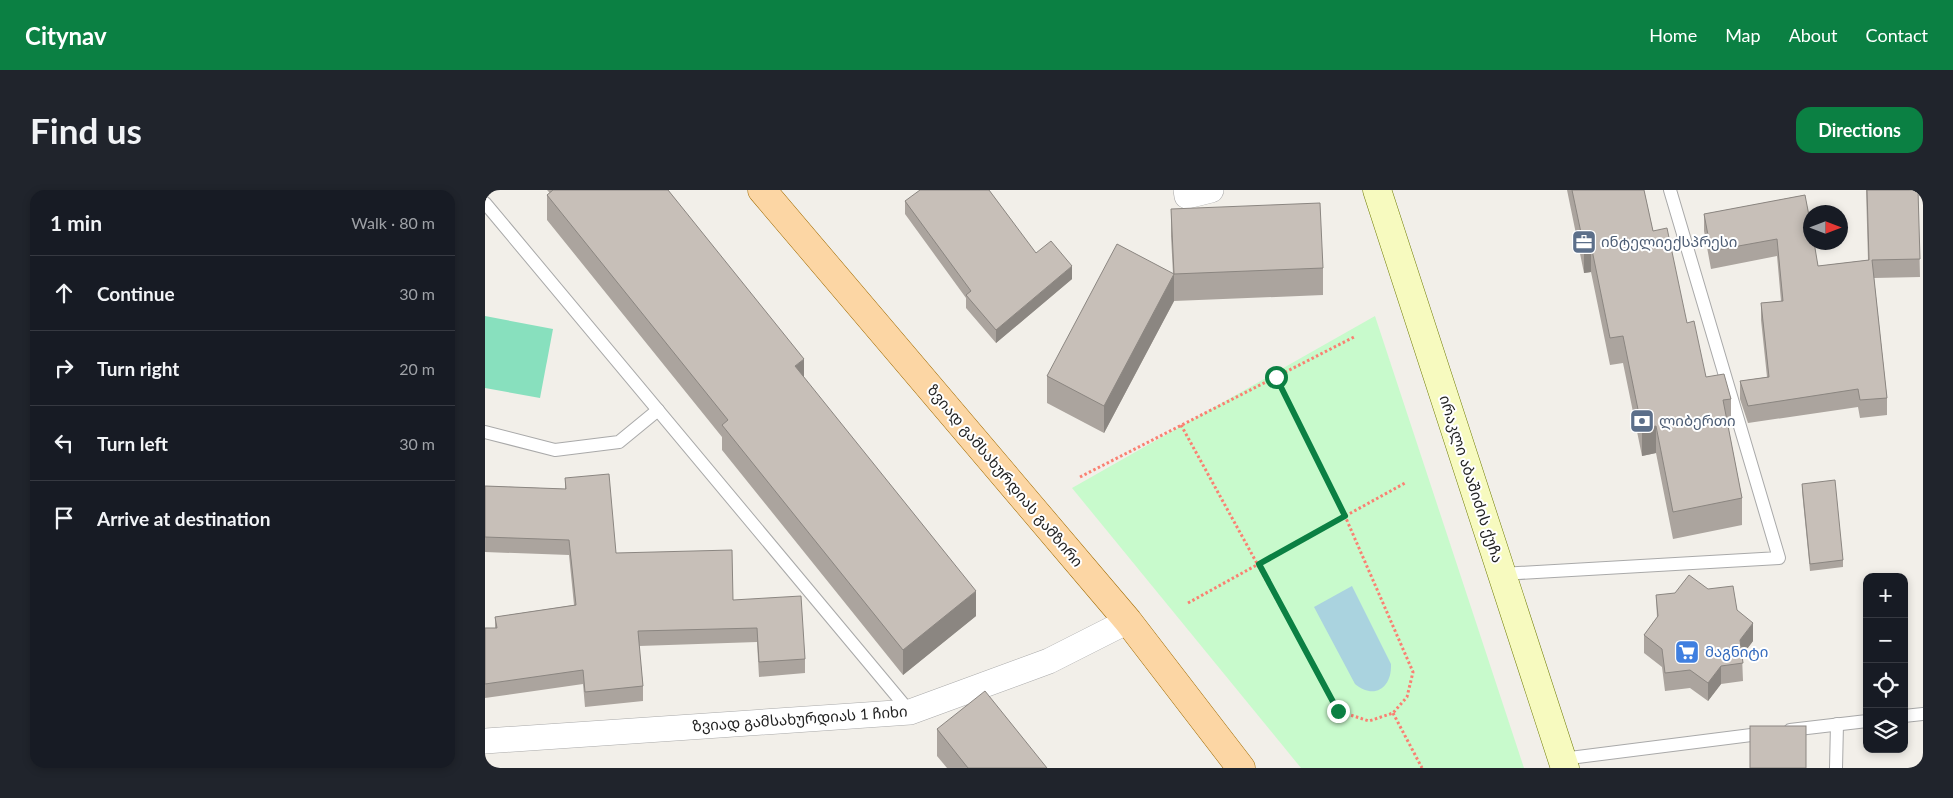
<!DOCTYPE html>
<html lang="en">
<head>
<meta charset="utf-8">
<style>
  :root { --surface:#171b24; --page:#20242c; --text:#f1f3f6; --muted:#9ea1a6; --line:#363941; --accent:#0b8043 }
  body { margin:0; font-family:Lato,"Noto Sans Georgian",sans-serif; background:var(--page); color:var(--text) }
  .controls { position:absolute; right:15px; bottom:15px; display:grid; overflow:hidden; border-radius:10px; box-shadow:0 2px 8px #0003 }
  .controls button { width:45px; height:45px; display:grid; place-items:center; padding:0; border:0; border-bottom:1px solid var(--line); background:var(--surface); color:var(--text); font:25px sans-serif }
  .compass { position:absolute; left:1318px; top:15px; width:45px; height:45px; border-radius:50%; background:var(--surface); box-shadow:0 2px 8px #0003; rotate:90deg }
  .stop { position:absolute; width:15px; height:15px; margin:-11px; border:4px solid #0b8043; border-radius:50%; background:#fff }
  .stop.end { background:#0b8043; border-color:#fff; box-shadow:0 1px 5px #0008 }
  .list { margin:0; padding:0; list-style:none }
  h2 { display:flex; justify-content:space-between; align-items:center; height:65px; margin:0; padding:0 20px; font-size:21px }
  h2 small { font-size:16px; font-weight:400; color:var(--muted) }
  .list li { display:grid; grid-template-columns:32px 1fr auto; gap:15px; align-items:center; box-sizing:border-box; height:75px; padding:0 20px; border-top:1px solid var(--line) }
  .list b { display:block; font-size:19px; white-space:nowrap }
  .list em { font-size:16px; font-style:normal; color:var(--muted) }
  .icon { flex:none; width:28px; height:28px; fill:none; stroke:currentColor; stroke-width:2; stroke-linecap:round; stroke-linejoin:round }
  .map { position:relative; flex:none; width:1438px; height:578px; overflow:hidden; border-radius:15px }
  header { display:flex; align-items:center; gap:30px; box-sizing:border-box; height:70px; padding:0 25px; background:var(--accent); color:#fff }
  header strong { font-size:24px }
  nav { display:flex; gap:28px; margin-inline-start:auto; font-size:18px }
  .intro { display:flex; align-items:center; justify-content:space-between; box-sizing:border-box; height:120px; padding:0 30px }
  h1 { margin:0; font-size:35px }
  .button { padding:12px 22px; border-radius:15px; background:var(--accent); color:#fff; font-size:18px; font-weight:700 }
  main { display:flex; gap:30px; padding:0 30px }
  aside { flex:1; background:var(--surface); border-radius:15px; box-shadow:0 2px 8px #0003 }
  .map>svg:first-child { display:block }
  .park { fill:#c8facc }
  .pitch { fill:#88e0be }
  .water { fill:#aad3df }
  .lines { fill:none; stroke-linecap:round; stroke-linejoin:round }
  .service-casing { stroke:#a9a9a9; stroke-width:14 }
  .minor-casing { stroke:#a9a9a9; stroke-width:26 }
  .secondary-casing { stroke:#707d05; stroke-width:29 }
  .primary-casing { stroke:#a06b00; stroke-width:29 }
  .path { stroke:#fa8072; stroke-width:3; stroke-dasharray:2.5 2.5; stroke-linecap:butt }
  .service { stroke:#fff; stroke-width:12 }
  .minor { stroke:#fff; stroke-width:25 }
  .secondary { stroke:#f7fabf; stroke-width:28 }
  .primary { stroke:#fcd6a4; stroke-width:28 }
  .wall { fill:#aba49e }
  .shaded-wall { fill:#8b8681 }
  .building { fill:#c7bfb8; stroke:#8b8681 }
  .route { stroke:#0b8043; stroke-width:6 }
  .labels { text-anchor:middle; stroke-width:4; stroke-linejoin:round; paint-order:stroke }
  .service-label { font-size:15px; fill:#4e5e75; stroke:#fff; text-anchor:start }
  .street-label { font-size:15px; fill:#222; stroke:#fff }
  .shop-label { font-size:15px; fill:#366cbe; stroke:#fff; text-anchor:start }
</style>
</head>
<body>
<header>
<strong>Citynav</strong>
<nav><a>Home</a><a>Map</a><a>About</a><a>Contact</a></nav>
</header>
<div class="intro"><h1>Find us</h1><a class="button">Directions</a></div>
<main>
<aside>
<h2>1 min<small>Walk · 80 m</small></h2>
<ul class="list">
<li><svg class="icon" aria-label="ahead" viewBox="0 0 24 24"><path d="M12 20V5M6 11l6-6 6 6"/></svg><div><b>Continue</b></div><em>30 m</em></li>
<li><svg class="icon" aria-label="right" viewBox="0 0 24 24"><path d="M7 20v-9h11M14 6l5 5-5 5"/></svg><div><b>Turn right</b></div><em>20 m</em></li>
<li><svg class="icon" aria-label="left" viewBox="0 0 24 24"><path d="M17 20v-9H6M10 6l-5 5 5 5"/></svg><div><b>Turn left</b></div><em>30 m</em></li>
<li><svg class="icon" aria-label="arrive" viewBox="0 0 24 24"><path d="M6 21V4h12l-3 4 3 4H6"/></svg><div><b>Arrive at destination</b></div></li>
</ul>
</aside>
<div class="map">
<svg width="1438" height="578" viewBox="0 0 1438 578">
  <rect width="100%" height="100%" fill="#f2efe9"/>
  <path class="park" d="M890,126L1039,578H816L587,298Z"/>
  <path class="pitch" d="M0,126L68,139L55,208L0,198Z"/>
  <path class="water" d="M867,396L906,474C907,498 889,510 870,494L829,417Z"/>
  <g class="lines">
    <defs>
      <g id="service">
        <path d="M0,13L425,522"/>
        <path d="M0,242L70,260L134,252L173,220"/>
        <path d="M1017,384L1294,368L1185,0"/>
        <path d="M1419,526L1438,524"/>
        <path d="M1305,540L1382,531"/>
        <path d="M1077,569L1282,543"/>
        <path d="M1351,578L1352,534"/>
      </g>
      <g id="minor">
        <path d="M701,0L702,6L726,0"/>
        <path d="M0,551L425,522L564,471L643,431"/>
      </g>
      <path id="secondary" d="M892,0L1080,578"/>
      <path id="primary" d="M277,0L643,431L756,578"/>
    </defs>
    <use href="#service" class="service-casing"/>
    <use href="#minor" class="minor-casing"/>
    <use href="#secondary" class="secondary-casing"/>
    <use href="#primary" class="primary-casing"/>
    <g class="path">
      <path d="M696,235L853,521L884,531L908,523L922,507L928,482L860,326L791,187"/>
      <path d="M595,287L871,146"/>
      <path d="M703,413L920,293"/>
      <path d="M908,523L937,578"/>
    </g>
    <use href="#service" class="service"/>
    <use href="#minor" class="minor"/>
    <use href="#secondary" class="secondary"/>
    <use href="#primary" class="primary"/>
  </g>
  <g class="wall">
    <path d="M62,0H183L491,426L418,485L237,260V247L62,30V5L65,3Z"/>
    <path d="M1082,0H1159L1168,41L1221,187L1246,209V236H1243L1257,308V335L1188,349L1171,263L1157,266L1138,173L1125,175L1106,82L1099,83Z"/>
    <path d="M1381,0H1433L1435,87L1389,88L1402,208V225L1375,228L1373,217L1263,233L1255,209V191L1282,187L1276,130V113L1296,111L1292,66L1226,79L1219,41V24L1320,5L1333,76L1383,70Z"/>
    <path d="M420,11L551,63L587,89L511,153L481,118V108L420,24Z"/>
    <path d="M686,19L838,78V105L689,111L619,243L562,213V186L688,84L686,46Z"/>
    <path d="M80,288L131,363L248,410L320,469V483L274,487L272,452L154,456L158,496V511L100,517L98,494L0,508V438H10V427L89,415L84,365L0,362V296L80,299Z"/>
    <path d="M1317,294L1358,370V377L1325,381L1317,301Z"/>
    <path d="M1171,405L1252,420L1268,451L1257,466L1258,491L1236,494L1223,511L1205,498L1180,501L1177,477L1159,463V445L1172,428Z"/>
    <path d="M452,539L562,578H462L452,566Z"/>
  </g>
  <g class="shaded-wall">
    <path d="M1106,55V82L1099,83V57Z"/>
    <path d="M587,76V89L511,153V140Z"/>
    <path d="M689,84V111L619,243V216Z"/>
    <path d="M319,169V194L310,176Z"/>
    <path d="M1171,236V263L1157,266V239Z"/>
    <path d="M491,401V426L418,485V460Z"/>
    <path d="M1268,433V451L1255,468V450Z"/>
    <path d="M1236,476V494L1223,511V493Z"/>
  </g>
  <g class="building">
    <path d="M68,0H183L319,169L310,176L491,401L418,460L237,235L243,230L62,5Z"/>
    <path d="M435,0H504L551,63L566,51L587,76L511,140L481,105L486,101L420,11Z"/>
    <path d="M1087,0H1159L1168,41L1182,38L1202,133L1209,131L1221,187L1239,184L1246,209L1238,210L1257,308L1188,322L1171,236L1157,239L1138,146L1125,148L1106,55L1099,57Z"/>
    <path d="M1382,0H1433L1435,69L1387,70L1402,208L1375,210L1373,199L1263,216L1255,191L1284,187L1276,113L1298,111L1292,49L1226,61L1219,24L1320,5L1326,36V52H1329L1333,76L1384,70Z"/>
    <path d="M835,13L838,78L689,84L686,19Z"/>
    <path d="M632,54L689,84L619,216L562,186Z"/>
    <path d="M124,284L131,363L247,360L248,410L316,406L320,469L274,472L272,438L153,441L158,496L100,502L98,480L0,494V438H12L10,427L91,415L84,350L0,347V296L81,299L80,288Z"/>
    <path d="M1350,290L1358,370L1325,374L1317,294Z"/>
    <path d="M1204,385L1223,399L1248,396L1252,420L1268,433L1255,450L1258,473L1236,476L1223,493L1205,480L1180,483L1177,459L1159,445L1173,426L1171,405L1190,403Z"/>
    <path d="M500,501L562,578H483L452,539Z"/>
    <rect x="1265" y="536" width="56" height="42"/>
  </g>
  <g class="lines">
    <path class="route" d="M791,187L860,326L774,374L853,521"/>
  </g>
  <defs>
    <symbol id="office-square" viewBox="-11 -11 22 22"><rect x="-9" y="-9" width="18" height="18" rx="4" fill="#5c6f8a" stroke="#fff"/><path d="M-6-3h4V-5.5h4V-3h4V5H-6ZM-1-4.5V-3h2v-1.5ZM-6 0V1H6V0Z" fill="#fff"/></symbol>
    <symbol id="bank-square" viewBox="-11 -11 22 22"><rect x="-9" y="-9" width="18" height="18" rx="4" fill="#5c6f8a" stroke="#fff"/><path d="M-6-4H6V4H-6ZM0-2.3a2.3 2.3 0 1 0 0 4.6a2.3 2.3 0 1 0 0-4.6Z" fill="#fff"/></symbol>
    <symbol id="supermarket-square" viewBox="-11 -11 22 22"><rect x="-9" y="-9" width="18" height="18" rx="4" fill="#3f7fe0" stroke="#fff"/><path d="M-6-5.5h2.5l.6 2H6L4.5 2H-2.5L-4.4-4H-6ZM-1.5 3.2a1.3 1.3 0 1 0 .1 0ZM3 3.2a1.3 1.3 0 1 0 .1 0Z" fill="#fff"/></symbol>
  </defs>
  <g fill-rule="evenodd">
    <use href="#office-square" x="1085" y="38" width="28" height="28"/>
    <use href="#bank-square" x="1143" y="217" width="28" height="28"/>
    <use href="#supermarket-square" x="1188" y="448" width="28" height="28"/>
  </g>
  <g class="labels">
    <g class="service-label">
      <text x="1116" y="57">ინტელიექსპრესი</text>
      <text x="1174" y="236">ლიბერთი</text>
    </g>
    <g class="street-label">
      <text transform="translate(520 286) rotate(50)" y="5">ზვიად გამსახურდიას გამზირი</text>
      <text transform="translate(986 289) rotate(72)" y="5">ირაკლი აბაშიძის ქუჩა</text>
      <text transform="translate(315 529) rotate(-4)" y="5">ზვიად გამსახურდიას 1 ჩიხი</text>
    </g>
    <g class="shop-label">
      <text x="1220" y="467">მაგნიტი</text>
    </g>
  </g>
</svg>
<div class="controls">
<button>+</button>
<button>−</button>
<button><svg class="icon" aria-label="locate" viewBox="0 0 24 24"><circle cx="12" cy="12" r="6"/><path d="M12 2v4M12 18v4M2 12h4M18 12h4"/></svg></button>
<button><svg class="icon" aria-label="layers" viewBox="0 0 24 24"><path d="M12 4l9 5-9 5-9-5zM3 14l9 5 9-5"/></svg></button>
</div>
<svg class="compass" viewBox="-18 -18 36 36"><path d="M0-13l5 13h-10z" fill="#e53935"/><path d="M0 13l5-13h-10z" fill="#9ea1a6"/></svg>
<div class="stop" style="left:791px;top:187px"></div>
<div class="stop end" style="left:853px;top:521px"></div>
</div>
</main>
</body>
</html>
